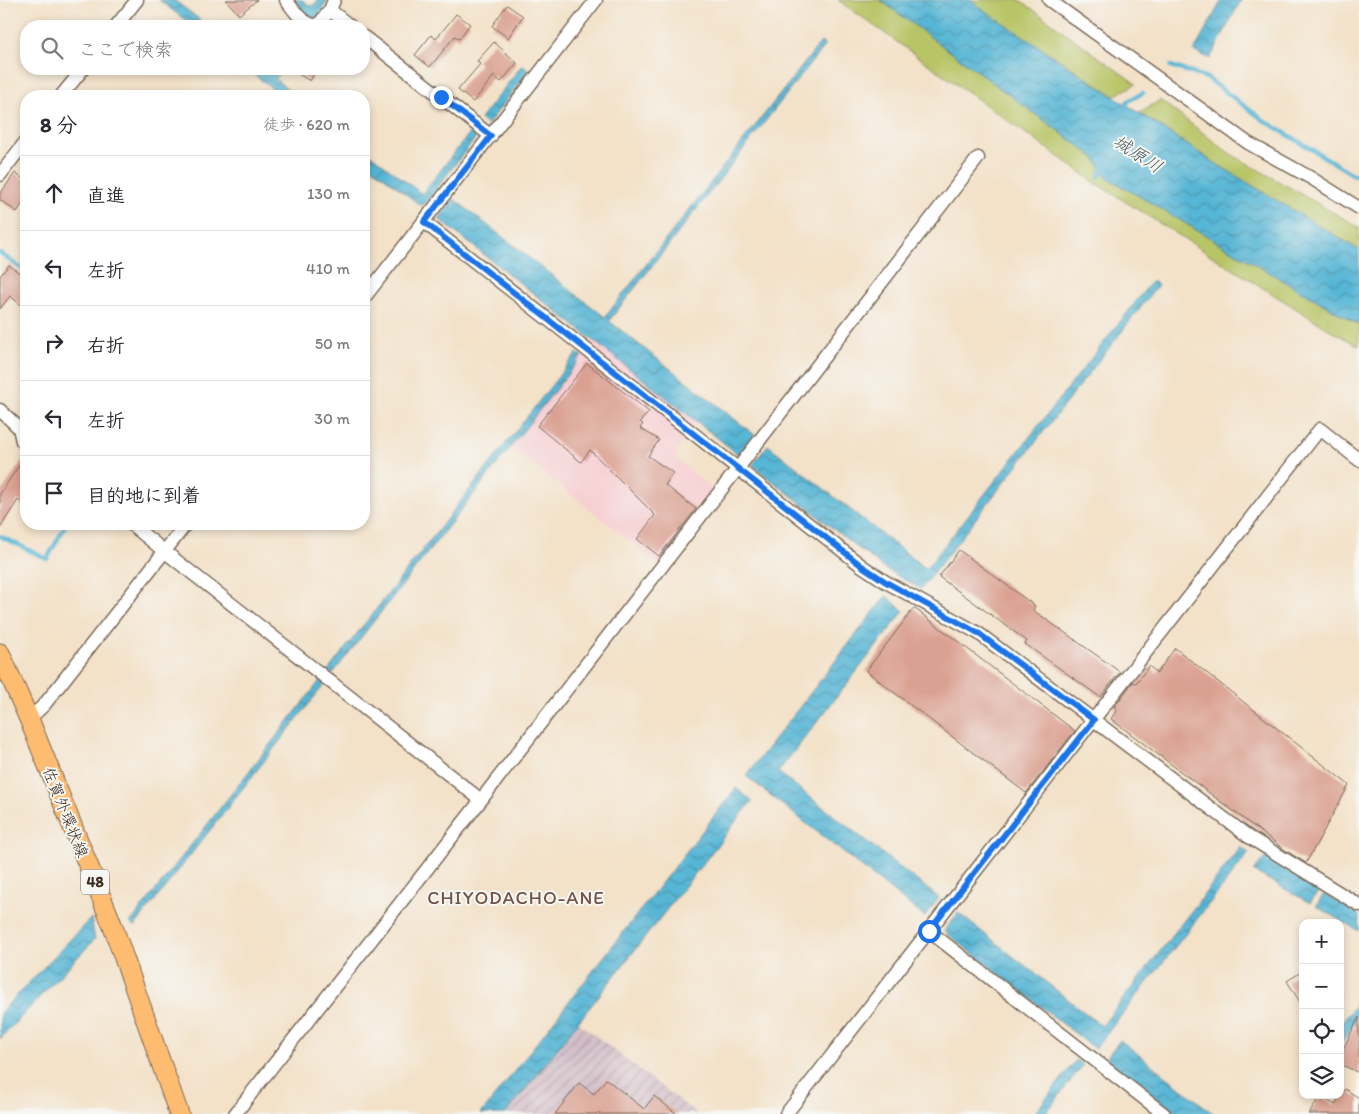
<!DOCTYPE html>
<html lang="ja">
<head>
<meta charset="utf-8">
<style>
  :root { --surface:#fff; --page:#f2f2f3; --text:#2b2b33; --muted:#7c7c81; --line:#e1e1e2 }
  body { margin:0; font-family:Itim,"Klee One",sans-serif; background:var(--page); color:var(--text) }
  .controls { position:absolute; right:15px; bottom:15px; display:grid; overflow:hidden; border-radius:10px; box-shadow:0 2px 8px #0003 }
  .controls button { width:45px; height:45px; display:grid; place-items:center; padding:0; border:0; border-bottom:1px solid var(--line); background:var(--surface); color:var(--text); font:25px sans-serif }
  .stop { position:absolute; width:15px; height:15px; margin:-11px; border:4px solid #1a73e8; border-radius:50%; background:#fff }
  .stop.end { background:#1a73e8; border-color:#fff; box-shadow:0 1px 5px #0008 }
  .list { margin:0; padding:0; list-style:none }
  h2 { display:flex; justify-content:space-between; align-items:center; height:65px; margin:0; padding:0 20px; font-size:21px }
  h2 small { font-size:16px; font-weight:400; color:var(--muted) }
  .list li { display:grid; grid-template-columns:32px 1fr auto; gap:15px; align-items:center; box-sizing:border-box; height:75px; padding:0 20px; border-top:1px solid var(--line) }
  .list b { display:block; font-size:19px; white-space:nowrap }
  .list em { font-size:16px; font-style:normal; color:var(--muted) }
  .icon { flex:none; width:28px; height:28px; fill:none; stroke:currentColor; stroke-width:2; stroke-linecap:round; stroke-linejoin:round }
  .map { position:relative; flex:none; width:1359px; height:1114px; overflow:hidden }
  .search { position:absolute; background:var(--surface); box-shadow:0 2px 8px #0003; left:20px; top:20px; width:350px; height:55px; display:flex; align-items:center; gap:12px; box-sizing:border-box; padding:0 18px; border-radius:20px; color:var(--muted); font-size:19px }
  .panel { position:absolute; background:var(--surface); box-shadow:0 2px 8px #0003; left:20px; top:90px; width:350px; height:440px; border-radius:20px }
  .map>svg:first-child { display:block }
  .built { fill:#f7cfd3 }
  .industrial { fill:url(#industrial-furrows) }
  .green { fill:#b8c566; stroke:#7a7842 }
  .water { fill:url(#water-waves); stroke:#49707a }
  .lines { fill:none; stroke-linecap:round; stroke-linejoin:round }
  .stream { stroke:#57b6d5; stroke-width:4.5 }
  .building { fill:#daa091 }
  .minor-casing { stroke:#7b6a5a; stroke-width:15 }
  .primary-casing { stroke:#7b6a5a; stroke-width:21 }
  .minor { stroke:#fff; stroke-width:12 }
  .primary { stroke:#fdbc70; stroke-width:19 }
  .route { stroke:#1a73e8; stroke-width:6 }
  .labels { text-anchor:middle; stroke-width:4; stroke-linejoin:round; paint-order:stroke }
  .shield { fill:#f6f6f2; stroke:#73675e; stroke-width:1 }
  .shield-label { font-size:15px; font-weight:bold; fill:#3b2a1e }
  .street-label { font-size:16px; fill:#3b2a1e; stroke:#f6f6f2 }
  .water-label { font-size:18px; font-style:italic; fill:#455b5e; stroke:#f6f6f2 }
  .quarter-label { font-size:19px; letter-spacing:1px; fill:#735346; stroke:#f6f6f2 }
</style>
</head>
<body>
<div class="map">
<svg width="1359" height="1114" viewBox="0 0 1359 1114">
  <defs>
    <pattern id="industrial-furrows" width="10" height="10" patternUnits="userSpaceOnUse" patternTransform="scale(1.25)"><rect width="10" height="10" fill="#d2bdc7"/><path d="M-1 1l2-2M0 10L10 0M9 11l2-2" fill="none" stroke="#ac9aa1"/></pattern>
    <pattern id="water-waves" width="16" height="10" patternUnits="userSpaceOnUse" patternTransform="scale(1.25)"><rect width="16" height="10" fill="#57b6d5"/><path d="M0 5q4-4 8 0t8 0" fill="none" stroke="#4994ac"/></pattern>
  </defs>
  <rect width="100%" height="100%" fill="#f6f6f2"/>
  <filter id="ink" filterUnits="userSpaceOnUse"><feTurbulence type="fractalNoise" baseFrequency=".02" numOctaves="2"/><feDisplacementMap in="SourceGraphic" scale="10" xChannelSelector="R" yChannelSelector="G"/><feConvolveMatrix kernelMatrix="1 2 1 2 8 2 1 2 1" color-interpolation-filters="sRGB"/></filter>
  <filter id="wash" filterUnits="userSpaceOnUse"><feTurbulence type="fractalNoise" baseFrequency=".0096" numOctaves="4" result="noise"/><feDisplacementMap in="SourceGraphic" scale="20" xChannelSelector="R" yChannelSelector="G"/><feGaussianBlur stdDeviation="1.12" result="paint"/><feColorMatrix in="noise" values="0 0 0 0 0 0 0 0 0 0 0 0 0 0 0 0 0 1.4 0 .05"/><feComposite in="paint" operator="in"/></filter>
  <g filter="url(#wash)">
    <rect width="100%" height="100%" fill="#f3e1c8"/>
    <path class="built" d="M597,335L701,416L674,456L722,498L667,570L510,446Z"/>
    <path class="industrial" d="M575,1020L697,1114H502Z"/>
    <g class="green">
      <path d="M838,0H880L1094,157L1108,178L1359,325V346L1335,333L1097,184Z"/>
      <path d="M972,0H1020L1136,84L1114,96L979,7Z"/>
      <path d="M1160,100L1229,153L1359,227V250L1210,160L1140,113Z"/>
    </g>
    <g class="water">
      <path d="M159,0H174L208,26H193Z"/>
      <path d="M294,0H303L309,6L314,5L318,0H328L312,26L307,16Z"/>
      <path d="M880,0H972L979,7L1210,160L1359,250V325L1108,178L1094,157Z"/>
      <path d="M1222,0H1241L1210,59L1194,51Z"/>
      <path d="M821,42L825,45L609,321L755,435L739,455L440,220V217L454,199L605,317Z"/>
      <path d="M522,65L529,71L487,125L480,119Z"/>
      <path d="M247,69H262L266,72L269,69H283L275,79L297,96H282Z"/>
      <path d="M472,130L478,135L424,204L420,205L364,161V149L422,194Z"/>
      <path d="M1152,281L1158,285L921,589L885,569L752,465L768,445L926,569Z"/>
      <path d="M577,353L582,356L134,927L130,923Z"/>
      <path d="M886,596L904,611L778,772L939,898L925,917L746,776Z"/>
      <path d="M736,788L752,801L506,1114H481Z"/>
      <path d="M1241,847L1249,853L1095,1049L944,931L958,913L1102,1026Z"/>
      <path d="M1266,857L1319,891L1310,903L1253,871Z"/>
      <path d="M1324,894L1359,915V931L1316,906Z"/>
      <path d="M91,918L95,939L0,1039V1013Z"/>
      <path d="M1359,1001C1359,1017 1349,1032 1340,1045V1024Z"/>
      <path d="M1120,1040L1214,1114H1177L1106,1058Z"/>
      <path d="M1076,1060L1083,1065L1045,1114H1034Z"/>
    </g>
    <g class="lines">
      <g class="stream">
        <path d="M1171,66L1207,78L1262,119L1359,178"/>
        <path d="M1125,109L1128,101L1143,93"/>
        <path d="M1099,177L1104,166"/>
        <path d="M0,253L26,272"/>
        <path d="M0,536L47,559L66,524"/>
      </g>
    </g>
    <g id="blocks">
      <g class="building">
        <path d="M226,0H257L239,15Z"/>
        <path d="M507,5L523,16L508,38L492,26Z"/>
        <path d="M456,14L470,24L459,39L455,36L430,67L415,55L431,35L436,39Z"/>
        <path d="M494,42L517,63L501,82L494,76L473,102L458,90L480,64L477,61Z"/>
        <path d="M290,69H317L310,81Z"/>
        <path d="M15,173L26,181V198L17,212L0,200V194Z"/>
        <path d="M9,265L26,278V309L10,296L0,309V276Z"/>
        <path d="M587,363L649,412L640,422L643,424L640,428L659,440L648,456L673,473L665,485L696,509L659,556L637,539L655,515L590,450L581,462L537,426Z"/>
        <path d="M26,455V506L18,500L0,528V494Z"/>
        <path d="M959,550L1035,606L1033,610L1120,672L1100,697L1025,644L1027,641L939,577Z"/>
        <path d="M914,608L1075,731L1026,793L866,671Z"/>
        <path d="M1175,648L1349,785L1306,863L1285,850L1111,719L1117,709L1114,707L1133,682L1136,683L1149,666L1157,673Z"/>
        <path d="M1303,971V1007L1287,981Z"/>
        <path d="M1359,1017V1073L1340,1064V1055Z"/>
        <path d="M606,1079L644,1109L654,1096L677,1114H555L579,1083L594,1094Z"/>
        <path d="M1345,1089L1359,1098V1114H1309L1320,1096L1335,1105Z"/>
      </g>
    </g>
  </g>
  <g filter="url(#ink)">
    <use href="#blocks" fill-opacity="0" stroke="#7b6a5a" stroke-width="1"/>
    <g class="lines">
      <defs>
        <g id="minor">
          <path d="M286,0C294,10 303,26 318,25L330,10L334,0"/>
          <path d="M1049,0L1248,143L1311,178L1359,208"/>
          <path d="M330,10L350,26"/>
          <path d="M116,26L137,0"/>
          <path d="M364,37L491,136"/>
          <path d="M61,96L83,69"/>
          <path d="M0,175L26,141"/>
          <path d="M424,222L862,566L886,582L978,633L1249,837L1359,905"/>
          <path d="M364,298L596,0"/>
          <path d="M0,410L19,428L22,441L26,444"/>
          <path d="M131,524L164,551L481,800"/>
          <path d="M29,719L44,705L186,524"/>
          <path d="M929,931L1164,1114"/>
          <path d="M235,1114L481,800L978,158"/>
          <path d="M786,1114L1320,429L1359,460"/>
        </g>
        <path id="primary" d="M0,653L29,719L112,924L179,1114"/>
      </defs>
      <use href="#minor" class="minor-casing"/>
      <use href="#primary" class="primary-casing"/>
      <use href="#minor" class="minor"/>
      <use href="#primary" class="primary"/>
    </g>
  </g>
  <g class="lines" filter="url(#ink)">
    <path class="route" d="M441,97L491,136L424,222L862,566L886,582L978,633L1094,720L929,931"/>
  </g>
  <g class="labels">
    <rect class="shield" x="81" y="869.5" width="28" height="25" rx="4"/>
    <g class="shield-label">
      <text x="95" y="887">48</text>
    </g>
    <g class="street-label">
      <text transform="translate(66 812) rotate(68)" y="6">佐賀外環状線</text>
    </g>
    <g class="water-label">
      <text transform="translate(1138 154) rotate(33)" y="6">城原川</text>
    </g>
    <g class="quarter-label">
      <text x="516" y="904">CHIYODACHO-ANE</text>
    </g>
  </g>
</svg>
<div class="controls">
<button>+</button>
<button>−</button>
<button><svg class="icon" aria-label="locate" viewBox="0 0 24 24"><circle cx="12" cy="12" r="6"/><path d="M12 2v4M12 18v4M2 12h4M18 12h4"/></svg></button>
<button><svg class="icon" aria-label="layers" viewBox="0 0 24 24"><path d="M12 4l9 5-9 5-9-5zM3 14l9 5 9-5"/></svg></button>
</div>
<div class="stop" style="left:929px;top:931px"></div>
<div class="stop end" style="left:441px;top:97px"></div>
<div class="search"><svg class="icon" aria-label="search" viewBox="0 0 24 24"><circle cx="10" cy="10" r="6"/><path d="M15 15l6 6"/></svg>ここで検索</div>
<section class="panel">
<h2>8 分<small>徒歩 · 620 m</small></h2>
<ul class="list">
<li><svg class="icon" aria-label="ahead" viewBox="0 0 24 24"><path d="M12 20V5M6 11l6-6 6 6"/></svg><div><b>直進</b></div><em>130 m</em></li>
<li><svg class="icon" aria-label="left" viewBox="0 0 24 24"><path d="M17 20v-9H6M10 6l-5 5 5 5"/></svg><div><b>左折</b></div><em>410 m</em></li>
<li><svg class="icon" aria-label="right" viewBox="0 0 24 24"><path d="M7 20v-9h11M14 6l5 5-5 5"/></svg><div><b>右折</b></div><em>50 m</em></li>
<li><svg class="icon" aria-label="left" viewBox="0 0 24 24"><path d="M17 20v-9H6M10 6l-5 5 5 5"/></svg><div><b>左折</b></div><em>30 m</em></li>
<li><svg class="icon" aria-label="arrive" viewBox="0 0 24 24"><path d="M6 21V4h12l-3 4 3 4H6"/></svg><div><b>目的地に到着</b></div></li>
</ul>
</section>
</div>
</body>
</html>
